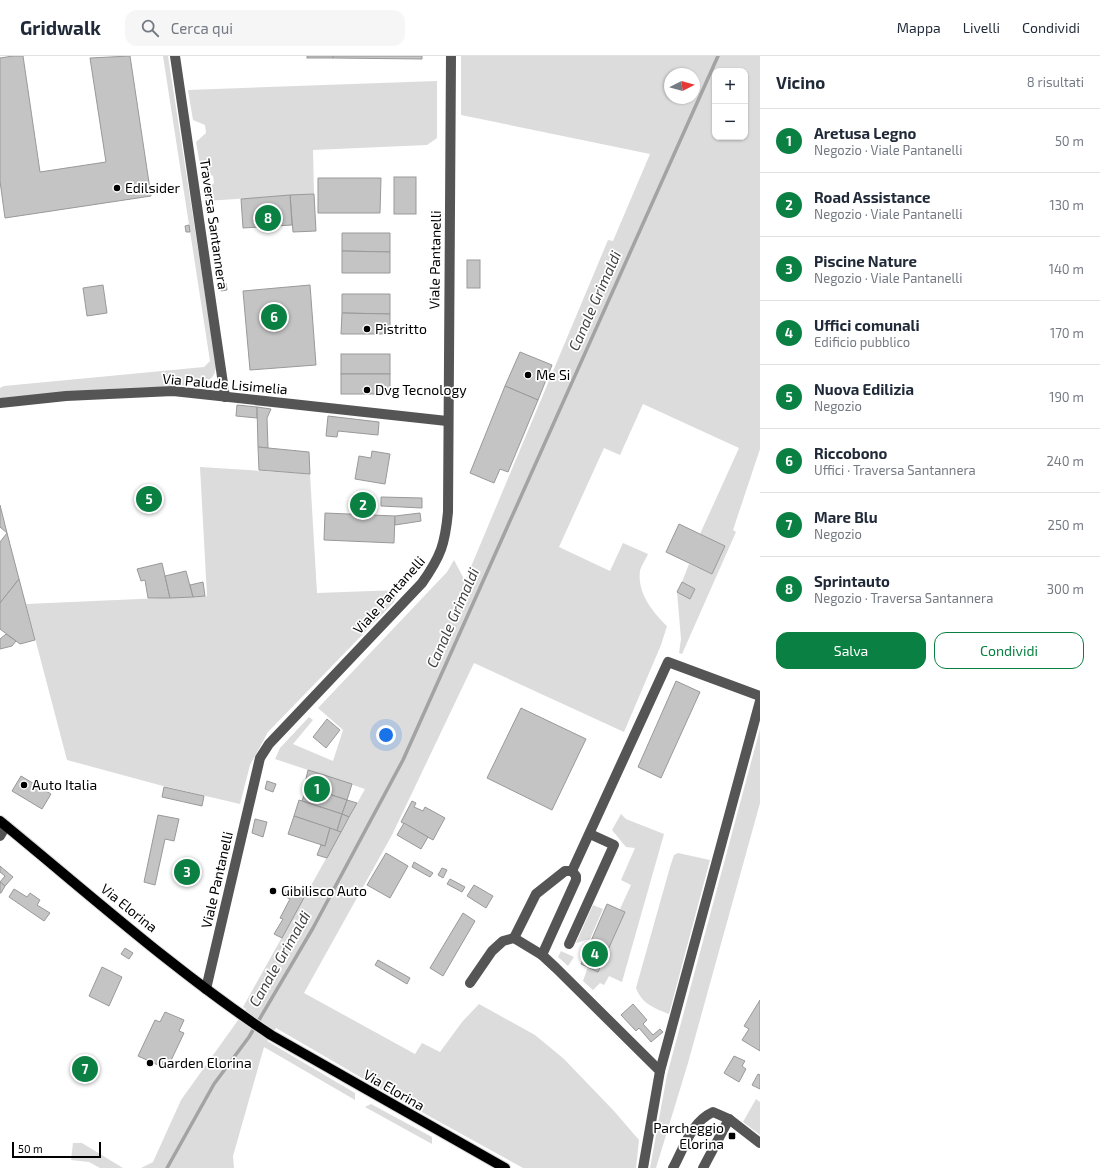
<!DOCTYPE html>
<html lang="it">
<head>
<meta charset="utf-8">
<style>
  :root { --surface:#fff; --page:#f6f6f7; --text:#1f2937; --muted:#747a83; --line:#e0e1e3; --accent:#0b8043 }
  body { margin:0; font-family:"Exo 2",sans-serif; background:var(--page); color:var(--text) }
  .controls { position:absolute; right:12px; top:12px; display:grid; overflow:hidden; border-radius:8px; box-shadow:0 1px 3px #0004 }
  .controls button { width:36px; height:36px; display:grid; place-items:center; padding:0; border:0; border-bottom:1px solid var(--line); background:var(--surface); color:var(--text); font:20px sans-serif }
  .compass { position:absolute; left:664px; top:12px; width:36px; height:36px; border-radius:50%; background:var(--surface); box-shadow:0 1px 3px #0004; rotate:84deg }
  .scale { position:absolute; left:12px; bottom:10px; width:89px; box-sizing:border-box; padding-left:4px; border:2px solid #000; border-top:0; font-size:11px; line-height:14px; white-space:nowrap; color:#000; -webkit-text-stroke:3px #fff; paint-order:stroke }
  .you { position:absolute; left:386px; top:679px; width:14px; height:14px; margin:-10px; border:3px solid #fff; border-radius:50%; background:#1a73e8; box-shadow:0 0 0 6px #1a73e833 }
  .badge { display:grid; place-items:center; width:26px; height:26px; border-radius:50%; background:var(--accent); color:#fff; font-size:13px; font-weight:700 }
  .pin { position:absolute; translate:-50% -50%; border:2px solid #fff; box-shadow:0 1px 4px #0006 }
  .list { margin:0; padding:0; list-style:none }
  h2 { display:flex; justify-content:space-between; align-items:center; height:52px; margin:0; padding:0 16px; font-size:17px }
  h2 small { font-size:13px; font-weight:400; color:var(--muted) }
  .list li { display:grid; grid-template-columns:26px 1fr auto; gap:12px; align-items:center; box-sizing:border-box; height:64px; padding:0 16px; border-top:1px solid var(--line) }
  .list b { display:block; font-size:15px; white-space:nowrap }
  .list p { margin:0; font-size:13px; white-space:nowrap; color:var(--muted) }
  .list em { font-size:13px; font-style:normal; color:var(--muted) }
  .actions { display:flex; gap:8px; padding:12px 16px }
  .actions a { flex:1; padding:9px 0; border:1px solid var(--accent); border-radius:12px; text-align:center; font-size:14px; color:var(--accent) }
  .actions .main { background:var(--accent); color:#fff }
  .icon { flex:none; width:22px; height:22px; fill:none; stroke:currentColor; stroke-width:2; stroke-linecap:round; stroke-linejoin:round }
  .map { position:relative; flex:none; width:760px; height:1112px; overflow:hidden }
  header { display:flex; align-items:center; gap:24px; box-sizing:border-box; height:56px; padding:0 20px; background:var(--surface); border-bottom:1px solid var(--line) }
  header strong { font-size:19px }
  nav { display:flex; gap:22px; margin-inline-start:auto; font-size:14px }
  .search { width:280px; height:36px; background:var(--page); display:flex; align-items:center; gap:10px; box-sizing:border-box; padding:0 14px; border-radius:12px; color:var(--muted); font-size:15px }
  main { display:flex }
  aside { flex:1; background:var(--surface) }
  .map>svg:first-child { display:block }
  .green { fill:#dcdcdc; fill-rule:evenodd }
  .lines { fill:none; stroke-linecap:round; stroke-linejoin:round }
  .stream { stroke:#a3a3a3; stroke-width:3.5 }
  .building { fill:#c4c4c4; stroke:#999 }
  .major-casing { stroke:#dbdbdb; stroke-width:12 }
  .minor { stroke:#555; stroke-width:10 }
  .major { stroke:#000; stroke-width:10 }
  .poi-dot { fill:#000; stroke:#fff; stroke-width:1.5 }
  .labels { text-anchor:middle; stroke-width:3.5; stroke-linejoin:round; paint-order:stroke }
  .poi-label { font-size:14px; fill:#000; stroke:#fff; text-anchor:start }
  .street-label { font-size:14px; fill:#000; stroke:#fff }
  .water-label { font-size:15px; font-style:italic; fill:#444; stroke:#fff }
</style>
</head>
<body>
<header>
<strong>Gridwalk</strong>
<div class="search"><svg class="icon" aria-label="search" viewBox="0 0 24 24"><circle cx="10" cy="10" r="6"/><path d="M15 15l6 6"/></svg>Cerca qui</div>
<nav><a>Mappa</a><a>Livelli</a><a>Condividi</a></nav>
</header>
<main>
<div class="map">
<svg width="760" height="1112" viewBox="0 0 760 1112">
  <rect width="100%" height="100%" fill="#fff"/>
  <g class="green">
    <path d="M163,0H168L216,309C216,316 213,323 206,325C184,332 149,331 126,332C84,334 42,338 0,343V332L4,330L204,311L210,305Z"/>
    <path d="M461,0H760V393L733,474L736,476L682,598L679,597L681,583L677,536L690,543L695,533L682,526L689,508L712,518L725,490L700,478L739,392L643,348L620,399L604,392L559,491L610,515L623,487L648,498C646,503 641,510 640,515C637,537 653,556 667,570L661,589L624,676L474,607L392,779L304,937L415,998L422,987L440,996L462,966L479,948L535,979L564,1003L614,1055L639,1084L636,1112H523L398,1043L276,972L267,985L355,1037V1044L264,991L233,1100L234,1112H141L153,1106L181,1044L246,953L243,951L365,733L275,703L280,692L309,661L313,664L293,688L333,705L343,674L318,652L447,516L454,504L465,525L608,184L613,185L650,98L461,59ZM715,15H745V81H715ZM670,18H694V42H670Z"/>
    <path d="M437,25V82L427,89L313,94L314,138L205,145L204,136L214,127L213,120L201,114L196,86L206,77L205,69L193,64L188,34Z"/>
    <path d="M200,411L310,418L317,537L399,534L394,546L268,676L250,709L240,748L163,730L67,704L26,548L207,540Z"/>
    <path d="M760,673V747L688,1007L656,1112H650L667,1019Z"/>
    <path d="M621,758L626,763L664,778L622,926L609,920L604,929L600,927L593,934L583,925L588,911L598,916L625,856L620,853L631,829L621,824L635,792L626,791L612,774Z"/>
    <path d="M678,797L710,804L669,958C654,952 642,948 636,932L670,811L674,799Z"/>
    <path d="M593,849L603,853L590,883L576,887Z"/>
    <path d="M561,895L574,901L568,910L558,901Z"/>
    <path d="M756,1043L760,1046V1079L743,1066Z"/>
    <path d="M371,1048L432,1081V1088L365,1051Z"/>
    <path d="M73,1087H82L123,1112H100L89,1106L71,1104Z"/>
  </g>
  <g class="lines">
    <path class="stream" d="M167,1112L214,1028L249,981L313,872L403,704L718,0"/>
  </g>
  <g class="building">
    <path d="M13,0H23L40,116L106,106L90,2L130,0L151,140L5,162L0,125V2Z"/>
    <rect x="307" y="0" width="26" height="2"/>
    <path d="M333,0H422V3L333,2Z"/>
    <rect x="394" y="121" width="22" height="37"/>
    <path d="M318,122H381L380,157H318Z"/>
    <path d="M314,138L316,175L293,176L290,139Z"/>
    <path d="M290,139L292,169L243,172L241,143Z"/>
    <path d="M189,169L190,176H186L185,170Z"/>
    <path d="M342,177H390V196L342,195Z"/>
    <path d="M342,195L390,196V217H342Z"/>
    <rect x="467" y="204" width="13" height="28"/>
    <path d="M226,227L227,234L221,235L220,228Z"/>
    <path d="M103,229L107,257L87,260L83,232Z"/>
    <path d="M310,229L316,309L250,314L243,235Z"/>
    <path d="M342,238H390V258L342,257Z"/>
    <path d="M342,257L390,258V278H341Z"/>
    <path d="M520,296L552,309L538,344L505,330Z"/>
    <rect x="341" y="298" width="49" height="20"/>
    <rect x="341" y="318" width="49" height="20"/>
    <path d="M505,330L538,344L508,416L500,413L494,427L470,417Z"/>
    <path d="M237,349L257,351V362L236,360Z"/>
    <path d="M257,351L271,353L267,362L268,392L258,391Z"/>
    <path d="M328,360L379,366L378,379L338,375L337,381L326,380Z"/>
    <path d="M258,391L309,396L310,418L259,414Z"/>
    <path d="M372,395L390,398L385,428L355,423L359,400L371,402Z"/>
    <path d="M381,441L422,442V452L381,450Z"/>
    <path d="M0,449L7,477L0,471Z"/>
    <path d="M325,457L395,460L394,487L324,484Z"/>
    <path d="M420,457L421,465L395,469V460Z"/>
    <path d="M679,468L725,490L712,518L666,496Z"/>
    <path d="M7,477L19,523L0,547V486Z"/>
    <path d="M162,507L170,542H148L145,524L141,525L137,513Z"/>
    <path d="M186,515L193,541L170,542L165,520Z"/>
    <path d="M19,523L35,584L20,588L0,573V547Z"/>
    <path d="M203,526L205,540L193,541L190,529Z"/>
    <path d="M682,526L695,533L690,543L677,536Z"/>
    <path d="M6,578L16,585L12,590L0,593V583Z"/>
    <path d="M676,625L700,636L661,722L638,711Z"/>
    <path d="M521,652L586,683L552,754L487,722Z"/>
    <path d="M327,663L340,674L326,692L313,681Z"/>
    <path d="M308,714L321,718L318,727L306,723Z"/>
    <path d="M321,718L352,728L347,744L316,734Z"/>
    <path d="M21,720L51,738L42,753L12,735Z"/>
    <path d="M267,725L276,728L273,736L265,733Z"/>
    <path d="M164,731L204,740L202,750L162,741Z"/>
    <path d="M307,731L347,744L342,758L302,745Z"/>
    <path d="M299,744L342,758L337,775L294,760Z"/>
    <path d="M347,744L357,747L349,761L342,758Z"/>
    <path d="M412,745L416,747L414,751L423,755L425,751L445,762L433,784L401,766Z"/>
    <path d="M342,758L349,761L341,776L337,775Z"/>
    <path d="M158,759L179,763L174,785L165,783L155,829L144,826Z"/>
    <path d="M294,760L330,772L325,790L288,778Z"/>
    <path d="M255,763L267,766L263,781L252,777Z"/>
    <path d="M404,767L428,781L421,793L397,779Z"/>
    <path d="M330,772L341,776L327,802L317,799L321,789L325,790Z"/>
    <path d="M386,797L408,810L390,842L367,829Z"/>
    <path d="M414,806L433,817L430,821L412,811Z"/>
    <path d="M0,810L13,821L5,830L0,826L5,820L0,816Z"/>
    <path d="M442,812L447,814L443,822L438,819Z"/>
    <path d="M450,823L465,831L462,836L447,828Z"/>
    <path d="M0,826L5,830L1,837H0Z"/>
    <path d="M474,829L493,840L486,852L467,840Z"/>
    <path d="M296,832L306,838L282,882L274,878L283,863L280,862L290,843L284,840L287,833L294,836Z"/>
    <path d="M14,833L27,841L30,837L40,844L37,849L50,857L44,865L9,841Z"/>
    <path d="M607,848L625,856L598,916L581,908Z"/>
    <path d="M463,857L475,865L443,920L430,912Z"/>
    <path d="M125,892L133,897L129,903L121,898Z"/>
    <path d="M378,904L410,922L407,928L375,909Z"/>
    <path d="M102,911L122,921L109,950L89,940Z"/>
    <path d="M760,944V995L742,984L749,973L744,970Z"/>
    <path d="M633,948L647,964L643,968L653,979L660,973L663,976L651,986L639,972L636,975L621,959Z"/>
    <path d="M165,956L184,964L179,975L184,977L167,1013L138,1000L155,964L160,966Z"/>
    <path d="M734,1000L745,1005L742,1010L746,1013L739,1026L724,1017Z"/>
    <path d="M758,1018L760,1019V1033L752,1029Z"/>
  </g>
  <g class="lines">
    <defs>
      <path id="major" d="M0,765C88,837 176,916 271,979L505,1112"/>
    </defs>
    <use href="#major" class="major-casing"/>
    <g class="minor">
      <path d="M175,0L225,341"/>
      <path d="M0,347L66,340L173,335L447,365"/>
      <path d="M0,780L6,770"/>
      <path d="M572,815L668,606L760,640"/>
      <path d="M514,882L536,838L565,815H572L576,820V824L542,899"/>
      <path d="M569,888L614,789L590,778"/>
      <path d="M470,927L492,895L503,885L514,882L542,899L556,912L660,1015L643,1112"/>
      <path d="M206,933L260,702L269,688L422,527C441,500 445,488 448,456L451,0"/>
      <path d="M660,1015L760,645"/>
      <path d="M673,1112C684,1092 691,1066 713,1056L729,1063L760,1087"/>
      <path d="M703,1112L729,1063"/>
    </g>
    <use href="#major" class="major"/>
  </g>
  <g class="poi-dot">
    <circle cx="117" cy="132" r="4"/>
    <circle cx="367" cy="273" r="4"/>
    <circle cx="528" cy="319" r="4"/>
    <circle cx="367" cy="334" r="4"/>
    <circle cx="24" cy="729" r="4"/>
    <circle cx="273" cy="835" r="4"/>
    <circle cx="150" cy="1007" r="4"/>
    <rect x="728" y="1076" width="8" height="8" rx="2"/>
  </g>
  <g class="labels">
    <g class="poi-label">
      <text x="125" y="137">Edilsider</text>
      <text x="375" y="278">Pistritto</text>
      <text x="536" y="324">Me Si</text>
      <text x="375" y="339">Dvg Tecnology</text>
      <text x="32" y="734">Auto Italia</text>
      <text x="281" y="840">Gibilisco Auto</text>
      <text x="158" y="1012">Garden Elorina</text>
      <text x="724" y="1077" text-anchor="end">Parcheggio<tspan x="724" dy="16">Elorina</tspan></text>
    </g>
    <g class="street-label">
      <text transform="translate(214 168) rotate(82)" y="5">Traversa Santannera</text>
      <text transform="translate(435 204) rotate(-89)" y="5">Viale Pantanelli</text>
      <text transform="translate(225 328) rotate(5)" y="5">Via Palude Lisimelia</text>
      <text transform="translate(389 539) rotate(-48)" y="5">Viale Pantanelli</text>
      <text transform="translate(217 824) rotate(-77)" y="5">Viale Pantanelli</text>
      <text transform="translate(129 852) rotate(39)" y="5">Via Elorina</text>
      <text transform="translate(394 1034) rotate(30)" y="5">Via Elorina</text>
    </g>
    <g class="water-label">
      <text transform="translate(595 245) rotate(-66)" y="5">Canale Grimaldi</text>
      <text transform="translate(453 562) rotate(-66)" y="5">Canale Grimaldi</text>
      <text transform="translate(280 903) rotate(-60)" y="5">Canale Grimaldi</text>
    </g>
  </g>
</svg>
<div class="controls">
<button>+</button>
<button>−</button>
</div>
<svg class="compass" viewBox="-18 -18 36 36"><path d="M0-13l5 13h-10z" fill="#e53935"/><path d="M0 13l5-13h-10z" fill="#747a83"/></svg>
<div class="scale">50 m</div>
<div class="you"></div>
<div class="pin badge" style="left:317px;top:733px">1</div>
<div class="pin badge" style="left:363px;top:449px">2</div>
<div class="pin badge" style="left:187px;top:816px">3</div>
<div class="pin badge" style="left:595px;top:898px">4</div>
<div class="pin badge" style="left:149px;top:443px">5</div>
<div class="pin badge" style="left:274px;top:261px">6</div>
<div class="pin badge" style="left:85px;top:1013px">7</div>
<div class="pin badge" style="left:268px;top:162px">8</div>
</div>
<aside>
<h2>Vicino<small>8 risultati</small></h2>
<ul class="list">
<li><span class="badge">1</span><div><b>Aretusa Legno</b><p>Negozio · Viale Pantanelli</p></div><em>50 m</em></li>
<li><span class="badge">2</span><div><b>Road Assistance</b><p>Negozio · Viale Pantanelli</p></div><em>130 m</em></li>
<li><span class="badge">3</span><div><b>Piscine Nature</b><p>Negozio · Viale Pantanelli</p></div><em>140 m</em></li>
<li><span class="badge">4</span><div><b>Uffici comunali</b><p>Edificio pubblico</p></div><em>170 m</em></li>
<li><span class="badge">5</span><div><b>Nuova Edilizia</b><p>Negozio</p></div><em>190 m</em></li>
<li><span class="badge">6</span><div><b>Riccobono</b><p>Uffici · Traversa Santannera</p></div><em>240 m</em></li>
<li><span class="badge">7</span><div><b>Mare Blu</b><p>Negozio</p></div><em>250 m</em></li>
<li><span class="badge">8</span><div><b>Sprintauto</b><p>Negozio · Traversa Santannera</p></div><em>300 m</em></li>
</ul>
<div class="actions"><a class="main">Salva</a><a>Condividi</a></div>
</aside>
</main>
</body>
</html>
